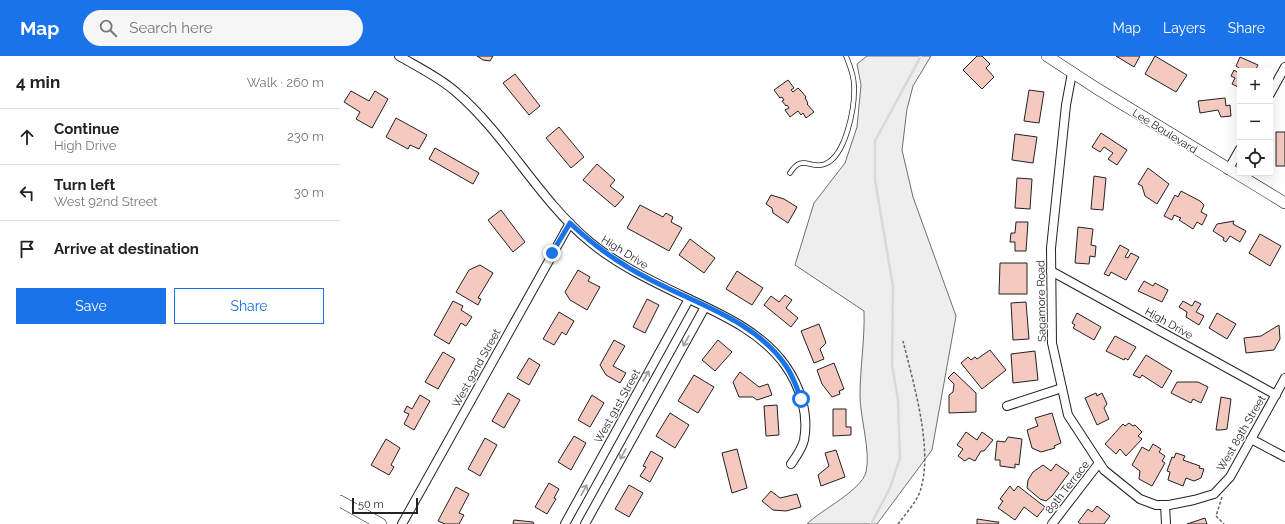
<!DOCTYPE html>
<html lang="en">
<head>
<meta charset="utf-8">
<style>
  :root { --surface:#fff; --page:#f6f6f6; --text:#222; --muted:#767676; --line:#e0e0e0; --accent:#1a73e8 }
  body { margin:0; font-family:Raleway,sans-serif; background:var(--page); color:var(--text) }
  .controls { position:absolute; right:12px; top:12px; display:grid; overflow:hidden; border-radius:0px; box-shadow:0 4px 16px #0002 }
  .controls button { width:36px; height:36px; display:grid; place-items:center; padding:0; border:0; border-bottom:1px solid var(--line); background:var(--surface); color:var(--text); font:20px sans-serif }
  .scale { position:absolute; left:12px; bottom:10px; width:66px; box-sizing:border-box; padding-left:4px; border:2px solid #222; border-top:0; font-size:11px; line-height:14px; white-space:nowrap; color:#222; -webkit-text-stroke:3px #fff; paint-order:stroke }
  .stop { position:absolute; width:12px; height:12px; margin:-9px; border:3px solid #1a73e8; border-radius:50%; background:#fff }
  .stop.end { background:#1a73e8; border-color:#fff; box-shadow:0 1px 4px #0008 }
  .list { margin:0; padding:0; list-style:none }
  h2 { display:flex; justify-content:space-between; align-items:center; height:52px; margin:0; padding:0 16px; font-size:17px }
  h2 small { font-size:13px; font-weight:400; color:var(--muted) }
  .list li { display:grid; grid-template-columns:26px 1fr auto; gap:12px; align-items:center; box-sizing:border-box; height:56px; padding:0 16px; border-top:1px solid var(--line) }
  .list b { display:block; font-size:15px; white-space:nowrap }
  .list p { margin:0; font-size:13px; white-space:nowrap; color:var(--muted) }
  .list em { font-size:13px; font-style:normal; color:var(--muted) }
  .actions { display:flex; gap:8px; padding:12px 16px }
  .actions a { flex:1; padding:9px 0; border:1px solid var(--accent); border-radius:0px; text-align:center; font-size:14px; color:var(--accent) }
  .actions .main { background:var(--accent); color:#fff }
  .icon { flex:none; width:22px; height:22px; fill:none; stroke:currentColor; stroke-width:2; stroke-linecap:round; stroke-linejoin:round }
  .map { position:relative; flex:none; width:945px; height:468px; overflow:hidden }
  header { display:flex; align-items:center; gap:24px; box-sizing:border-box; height:56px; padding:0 20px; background:var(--accent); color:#fff }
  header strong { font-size:19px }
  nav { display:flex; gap:22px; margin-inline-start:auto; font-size:14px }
  .search { width:280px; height:36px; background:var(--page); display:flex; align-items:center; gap:10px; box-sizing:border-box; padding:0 14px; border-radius:22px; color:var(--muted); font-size:15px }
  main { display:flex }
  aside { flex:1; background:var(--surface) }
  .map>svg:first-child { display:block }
  .green { fill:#eee; stroke:#6f6f6f }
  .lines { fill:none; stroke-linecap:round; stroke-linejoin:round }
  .stream { stroke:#d9d9d9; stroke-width:2.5 }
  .building { fill:#f3c9c0; stroke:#222 }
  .lane-casing { stroke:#222; stroke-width:5.5 }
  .street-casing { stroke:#222; stroke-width:10 }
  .secondary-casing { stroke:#222; stroke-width:12 }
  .path { stroke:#646464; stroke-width:1.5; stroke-dasharray:3 2; stroke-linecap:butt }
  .lane { stroke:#fff; stroke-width:4 }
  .street { stroke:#fff; stroke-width:8 }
  .secondary { stroke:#fff; stroke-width:11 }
  .oneway { stroke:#9c9c9c }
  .route { stroke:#1a73e8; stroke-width:5 }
  .labels { text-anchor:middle; stroke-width:3; stroke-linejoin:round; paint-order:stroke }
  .street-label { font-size:11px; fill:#222; stroke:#fff }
</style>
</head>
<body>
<header>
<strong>Map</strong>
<div class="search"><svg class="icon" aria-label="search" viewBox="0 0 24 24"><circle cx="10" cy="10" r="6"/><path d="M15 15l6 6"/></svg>Search here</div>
<nav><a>Map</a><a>Layers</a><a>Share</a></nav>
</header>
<main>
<aside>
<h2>4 min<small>Walk · 260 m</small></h2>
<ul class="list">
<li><svg class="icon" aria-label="ahead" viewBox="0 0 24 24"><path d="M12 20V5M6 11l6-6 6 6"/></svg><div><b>Continue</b><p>High Drive</p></div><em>230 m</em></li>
<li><svg class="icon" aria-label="left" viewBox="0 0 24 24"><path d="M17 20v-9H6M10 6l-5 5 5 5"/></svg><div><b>Turn left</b><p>West 92nd Street</p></div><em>30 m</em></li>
<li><svg class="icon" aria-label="arrive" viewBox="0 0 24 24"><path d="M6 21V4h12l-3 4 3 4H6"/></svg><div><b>Arrive at destination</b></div></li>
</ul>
<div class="actions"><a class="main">Save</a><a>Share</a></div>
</aside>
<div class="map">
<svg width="945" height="468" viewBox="0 0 945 468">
  <rect width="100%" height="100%" fill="#fff"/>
  <path class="green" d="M527,0H591L573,30L567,53L562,94L573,141L616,260L592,394L537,468H467C482,453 521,435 526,416C531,396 520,361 520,340C520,311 525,283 524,255L455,209L474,147L505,107L517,71L521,29L517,8Z"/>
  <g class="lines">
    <path class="stream" d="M531,468L550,432L560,402L558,344L552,309L553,231L535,124V85L581,0"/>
  </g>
  <g class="building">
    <path d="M137,0H153L150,5L143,4Z"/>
    <path d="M637,0H642L650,8L646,12L654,21L642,33L623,14Z"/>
    <path d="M776,0H800L794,11Z"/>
    <path d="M815,0L847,19L836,36L805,18Z"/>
    <path d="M900,1L918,9L915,15H900V32L892,28L895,22L891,20L894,14L897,16L899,12L896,10Z"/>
    <path d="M175,18L200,50L189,59L163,27Z"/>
    <path d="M448,24L454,32L451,34L453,36L458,32L462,36L466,41L465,42L468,47L467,48L474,56L466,62L463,57L461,59L458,55L450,61L445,54L449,52L447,49L446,50L442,45L444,44L442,41L440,42L434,34Z"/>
    <path d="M689,34L704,36L699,67L684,65Z"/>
    <path d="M11,35L29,45L35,35L48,43L32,72L16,63L20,56L4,46Z"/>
    <path d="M885,42L886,50L890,49L891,60L881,61L878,54L860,57L858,45Z"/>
    <path d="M56,62L87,79L79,93L70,89L68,93L46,81Z"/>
    <path d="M219,71L244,101L231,112L206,82Z"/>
    <rect x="936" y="76" width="9" height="34"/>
    <path d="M761,77L787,94L777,109L768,103L773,97L764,91L760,96L752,91Z"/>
    <path d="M675,78L697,81L693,107L672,104Z"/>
    <path d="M95,92L139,117L133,128L89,103Z"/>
    <path d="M257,108L275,124L270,130L284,141L275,151L243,124Z"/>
    <path d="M808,112L829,128L817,148L805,140L802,130L798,128Z"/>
    <path d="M754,120L766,122L763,154L751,153Z"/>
    <path d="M677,122L692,123L690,153L675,152Z"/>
    <path d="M841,135L860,145L864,149L861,156L867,159L862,169L857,166L853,173L839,164L841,162L834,159L832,164L824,160L835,139L838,141Z"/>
    <path d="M431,139L444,143L457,151L448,167L433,157L432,152L426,148Z"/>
    <path d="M300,149L323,161L326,157L333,161L331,166L342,172L329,195L287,172Z"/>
    <path d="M161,154L185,186L173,196L148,164Z"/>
    <path d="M894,165L893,168L906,175L900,186L890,180L886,186L883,184L884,182L873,175L877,168Z"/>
    <path d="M676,166H688L686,195H675V186H670L671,177H675Z"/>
    <path d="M738,171L753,173L751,189L756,190L755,201L750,200L749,208L735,207Z"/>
    <path d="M920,178L941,190L930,210L909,197Z"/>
    <path d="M350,183L375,202L364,217L339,199Z"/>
    <path d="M780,189L789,194L785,201L788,202L791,197L799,201L786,224L771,216L769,220L764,218Z"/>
    <path d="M660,207H687V238H659Z"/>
    <path d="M140,209L153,217L138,242L141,243L138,249L116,236L129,214Z"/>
    <path d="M238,214L250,221L248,225L260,231L247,254L230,244L225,236Z"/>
    <path d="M397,215L423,232L412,249L386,233Z"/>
    <path d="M804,225L813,230L815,227L828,234L822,246L798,235Z"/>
    <path d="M445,239L452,244L446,252L458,262L451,271L424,249L431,240L439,246Z"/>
    <path d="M307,243L319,249L305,277L293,271Z"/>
    <path d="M113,245L123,250L121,254L132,261L126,270L121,267L109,288L94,279Z"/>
    <path d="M843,245L852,250L855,245L861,248L856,256L864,260L859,269L846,261L847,256L839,251Z"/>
    <path d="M686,246L689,283L673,284L671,247Z"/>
    <path d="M219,256L234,265L226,279L222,276L214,289L203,283Z"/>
    <path d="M737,257L761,271L754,284L733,272L735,269L732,267Z"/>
    <path d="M877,257L896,268L887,283L869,272Z"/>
    <path d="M479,268L486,287L480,293L484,303L474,307L461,275Z"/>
    <path d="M939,269L940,283L934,294L906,297L904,282L921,280Z"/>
    <path d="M775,280L796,291L788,304L785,302L784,304L766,295Z"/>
    <path d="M274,284L285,290L273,310L286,317L280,327L266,319L260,309Z"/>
    <path d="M378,284L392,296L375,315L362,304Z"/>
    <path d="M650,294L666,314L642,333L621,307L628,301L631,304L635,301L637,303Z"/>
    <path d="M695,295L698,324L673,327L671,298Z"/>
    <path d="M103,296L115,303L98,333L85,326Z"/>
    <path d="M806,299L832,315L822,332L802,319L800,322L793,319Z"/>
    <path d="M189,302L200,309L189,329L177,322Z"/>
    <path d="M494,307L504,333L499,335L500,338L492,341L482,328L477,314Z"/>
    <path d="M400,316L419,331L428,328L432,339L417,344L413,341H399L393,326Z"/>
    <path d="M614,316L636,337V356L609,357V339L613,336L614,328L608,322Z"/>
    <path d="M354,319L374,331L358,357L338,345Z"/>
    <path d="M837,326H858L868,331L861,347L853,343L851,347L831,337Z"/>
    <path d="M168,337L180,344L164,372L152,365Z"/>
    <path d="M756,337L757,340L762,337L767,348L764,352L769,363L757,369L745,342Z"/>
    <path d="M80,339L90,345L74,374L64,368L69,358L64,356L67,350L72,353Z"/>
    <path d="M252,339L264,347L250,371L238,364Z"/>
    <path d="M881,341L891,343L887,373L881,374H876Z"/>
    <path d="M437,349L439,379L426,380L424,350Z"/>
    <path d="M493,353H506V371H511V379L493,380Z"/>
    <path d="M330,357L349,369L335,392L316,380Z"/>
    <path d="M712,357L721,387L714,390L715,392L701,396L692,392L687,374L698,370L695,362Z"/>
    <path d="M789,367L793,370L795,369L802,376L798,380L802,383L786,400L780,393L776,398L765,388L783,368L785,370Z"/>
    <path d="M626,376L637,384L642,376L653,384L644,395H641L635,405L629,402L625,405L618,400L623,393L617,389Z"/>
    <path d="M234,380L246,387L231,414L218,406Z"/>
    <path d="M668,381L682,383L679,409L675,408V412L660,410V404H655L657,385L665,386Z"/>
    <path d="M145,382L157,389L140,420L128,413Z"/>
    <path d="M46,383L60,392L51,409L54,411L49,419L31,409Z"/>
    <path d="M813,388L821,393L819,396L825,400L822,405L825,407L812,430L799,423L800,415L792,409L802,391L809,395Z"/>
    <path d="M397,393L407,432L392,437L382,397Z"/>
    <path d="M496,394L505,421L481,430L478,419L489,410L485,397Z"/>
    <path d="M311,395L323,402L310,426L300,420L306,411L303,410Z"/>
    <path d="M836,397L845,400L843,404L860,410L859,412L864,413L861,422L854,425L846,422L843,430L828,424L830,416L827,415L832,401L834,402Z"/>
    <path d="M716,408L729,417L712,440L706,445L700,443L687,432L688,424L693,416L703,409L711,415Z"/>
    <path d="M209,427L219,433L214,442L216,443L207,458L195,451Z"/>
    <path d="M289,429L303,437L289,461L275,453Z"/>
    <path d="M670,430L674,435L678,430L705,451L697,461L684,451L675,464L658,452L663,445L660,443Z"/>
    <path d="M116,431L129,438L119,457L124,459L119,468H105L98,465Z"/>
    <path d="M431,435L440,442L457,438L461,451L446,455L433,454L422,445Z"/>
    <path d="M757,450L770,460L764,468H741L738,466L748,453L752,456Z"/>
    <path d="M865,462L867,468H847Z"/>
    <path d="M637,463L657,466H659L658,468H637Z"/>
    <path d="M174,464L193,466L194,468H173Z"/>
  </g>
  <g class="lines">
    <defs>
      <path id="lane" d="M450,117C462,97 471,114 485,108C506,100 515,51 514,30C514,19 510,10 506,0"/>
      <g id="street">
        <path d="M59,0C78,11 99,21 116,36C167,80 198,143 250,186C279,210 316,227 351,244C385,260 422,277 445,309C460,330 469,358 464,384C462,393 456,401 451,408"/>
        <path d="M732,17L726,49L711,192L712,287L728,359L764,414L800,443L816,449H829L854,444L874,438L890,421L945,322"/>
        <path d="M930,38L945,11"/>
        <path d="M888,114L900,93"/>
        <path d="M711,215L936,339"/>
        <path d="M667,350L722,332"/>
        <path d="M911,383L945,401"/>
        <path d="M825,449L826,468"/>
        <path d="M62,468L230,167"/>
        <path d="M225,468L349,243"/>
        <path d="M245,468L365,251"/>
        <path d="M712,468L759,407"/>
      </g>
      <g id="secondary">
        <path d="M707,0L756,32L945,147"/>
        <path d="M0,445L41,468"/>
      </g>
    </defs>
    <use href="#lane" class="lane-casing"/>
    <use href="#street" class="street-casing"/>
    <use href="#secondary" class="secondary-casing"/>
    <g class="path">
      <path d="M882,441L876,460L884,468"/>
      <path d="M558,468C566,457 578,445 581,432C593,391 573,326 563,285"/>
    </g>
    <use href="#lane" class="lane"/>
    <use href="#street" class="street"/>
    <use href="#secondary" class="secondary"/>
  </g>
  <defs><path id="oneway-shaft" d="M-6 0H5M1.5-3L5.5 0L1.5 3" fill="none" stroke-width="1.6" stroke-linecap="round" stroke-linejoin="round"/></defs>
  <g class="oneway">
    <use href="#oneway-shaft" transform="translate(346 285) rotate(119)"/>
    <use href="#oneway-shaft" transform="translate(306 320) rotate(-61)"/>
    <use href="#oneway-shaft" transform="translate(283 398) rotate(119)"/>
    <use href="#oneway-shaft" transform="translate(244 434) rotate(-61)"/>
  </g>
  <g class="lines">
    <path class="route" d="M212,197L230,167C254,190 281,209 311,224C357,248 416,265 446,310C453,320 457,332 461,343"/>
  </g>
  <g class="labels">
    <g class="street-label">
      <text transform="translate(825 75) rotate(32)" y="4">Lee Boulevard</text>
      <text transform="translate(285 196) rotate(32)" y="4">High Drive</text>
      <text transform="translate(701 245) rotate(-91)" y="4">Sagamore Road</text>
      <text transform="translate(829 267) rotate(29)" y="4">High Drive</text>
      <text transform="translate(136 312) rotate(-61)" y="4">West 92nd Street</text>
      <text transform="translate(277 350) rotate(-61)" y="4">West 91st Street</text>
      <text transform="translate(901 377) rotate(-60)" y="4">West 89th Street</text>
      <text transform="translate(727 431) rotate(-52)" y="4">89th Terrace</text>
    </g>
  </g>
</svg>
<div class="controls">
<button>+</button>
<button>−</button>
<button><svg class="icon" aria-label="locate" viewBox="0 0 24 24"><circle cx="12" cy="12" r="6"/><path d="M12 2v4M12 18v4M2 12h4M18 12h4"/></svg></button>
</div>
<div class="scale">50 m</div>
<div class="stop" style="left:461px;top:343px"></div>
<div class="stop end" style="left:212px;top:197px"></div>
</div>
</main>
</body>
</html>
